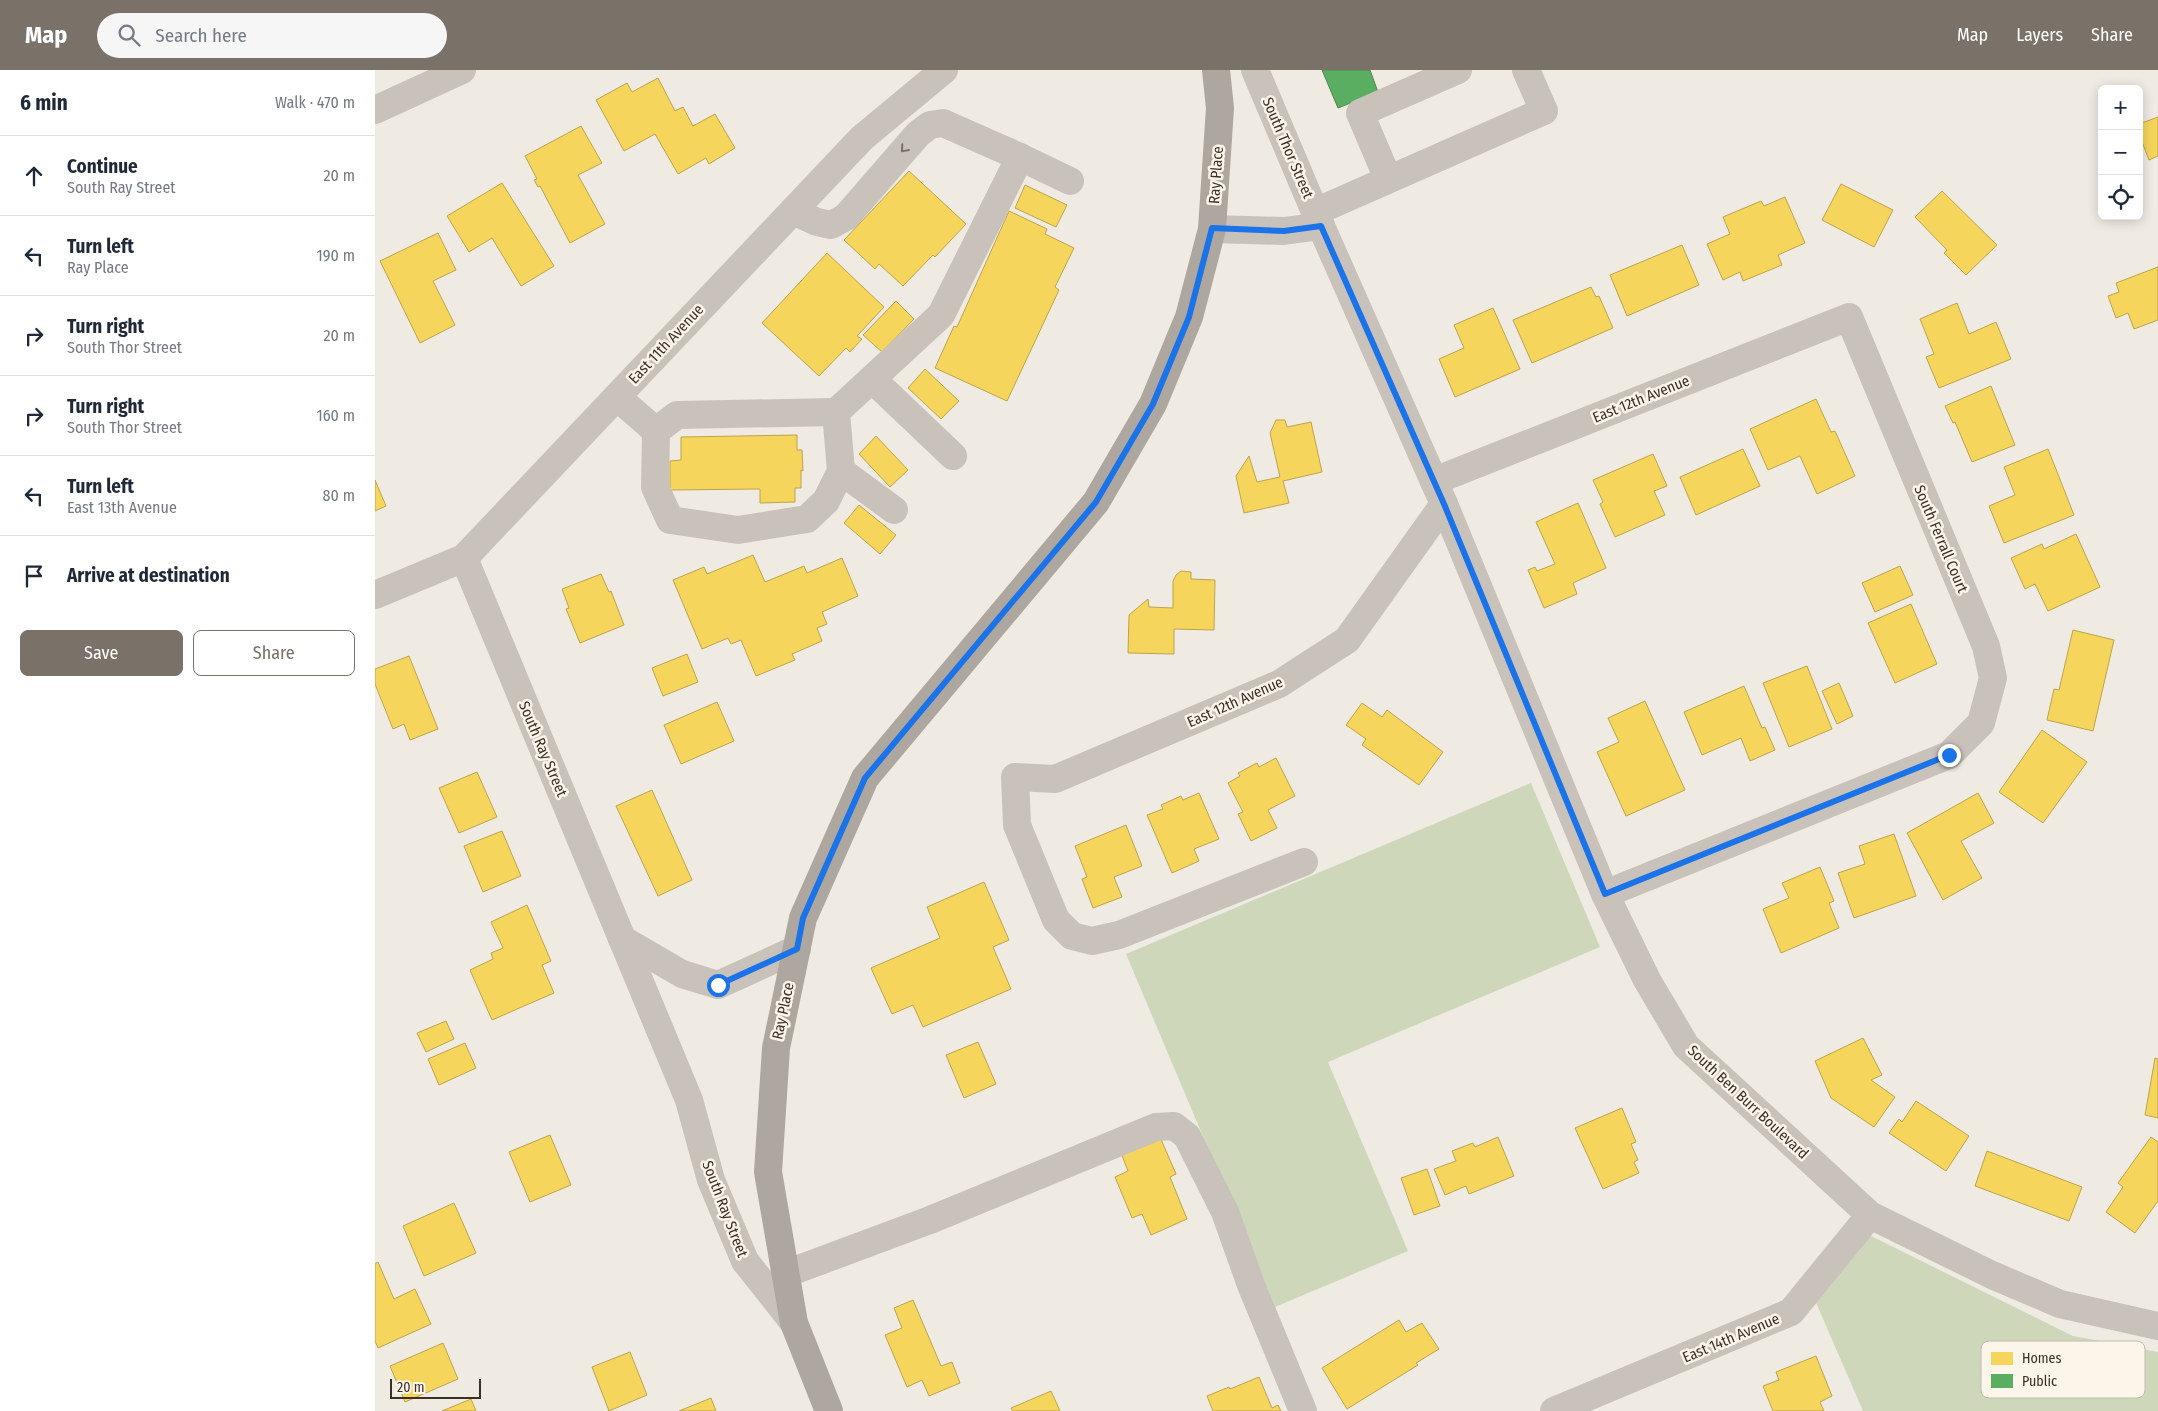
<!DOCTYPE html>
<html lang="en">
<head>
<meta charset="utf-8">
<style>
  :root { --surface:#fff; --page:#f6f6f7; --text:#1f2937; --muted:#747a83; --line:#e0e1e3; --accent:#7a7169 }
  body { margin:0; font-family:"Fira Sans Condensed",sans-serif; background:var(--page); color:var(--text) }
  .controls { position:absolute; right:15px; top:15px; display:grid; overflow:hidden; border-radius:8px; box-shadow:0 2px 12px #0003 }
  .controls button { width:45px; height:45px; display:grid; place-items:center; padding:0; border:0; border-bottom:1px solid var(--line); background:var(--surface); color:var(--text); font:25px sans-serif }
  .scale { position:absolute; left:15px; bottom:12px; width:91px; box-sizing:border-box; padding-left:5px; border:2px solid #3b2f28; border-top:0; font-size:14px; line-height:18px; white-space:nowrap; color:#3b2f28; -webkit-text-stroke:4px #fcf5ea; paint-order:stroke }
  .stop { position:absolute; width:15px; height:15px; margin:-11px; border:4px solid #1a73e8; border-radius:50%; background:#fff }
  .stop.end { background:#1a73e8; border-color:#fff; box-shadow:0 1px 5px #0008 }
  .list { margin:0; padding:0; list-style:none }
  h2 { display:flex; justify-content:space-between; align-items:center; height:65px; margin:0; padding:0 20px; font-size:21px }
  h2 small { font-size:16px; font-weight:400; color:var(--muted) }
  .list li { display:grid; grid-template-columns:32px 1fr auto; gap:15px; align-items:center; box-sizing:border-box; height:80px; padding:0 20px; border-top:1px solid var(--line) }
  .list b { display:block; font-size:19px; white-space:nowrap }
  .list p { margin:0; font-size:16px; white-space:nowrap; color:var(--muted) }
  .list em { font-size:16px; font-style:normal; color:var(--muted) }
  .actions { display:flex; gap:10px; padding:15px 20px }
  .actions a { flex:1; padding:11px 0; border:1px solid var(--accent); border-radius:8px; text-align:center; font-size:18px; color:var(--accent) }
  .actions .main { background:var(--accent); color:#fff }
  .icon { flex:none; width:28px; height:28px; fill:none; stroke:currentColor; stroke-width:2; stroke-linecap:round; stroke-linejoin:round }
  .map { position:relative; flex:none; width:1783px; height:1341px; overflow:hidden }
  header { display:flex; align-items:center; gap:30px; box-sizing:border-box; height:70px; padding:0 25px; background:var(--accent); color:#fff }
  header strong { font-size:24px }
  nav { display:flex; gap:28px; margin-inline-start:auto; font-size:18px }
  .search { width:350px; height:45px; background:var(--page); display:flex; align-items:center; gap:12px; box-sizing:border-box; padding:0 18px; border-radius:28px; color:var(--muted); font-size:19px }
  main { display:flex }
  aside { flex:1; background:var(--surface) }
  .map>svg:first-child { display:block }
  .green { fill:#cfd7bb }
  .homes { fill:#f6d55c; stroke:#bea34c }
  .public { fill:#5aae61; stroke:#518850 }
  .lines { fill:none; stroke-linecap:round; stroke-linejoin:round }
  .minor { stroke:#c9c2bb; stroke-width:28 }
  .major { stroke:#aea7a0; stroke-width:28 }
  .oneway { stroke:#7b716a }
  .route { stroke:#1a73e8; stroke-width:6 }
  .labels { text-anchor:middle; stroke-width:5; stroke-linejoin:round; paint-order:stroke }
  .street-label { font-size:15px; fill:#3b2f28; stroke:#fcf5ea }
  .key { fill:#fcf5ea; stroke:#c2bab0; stroke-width:1 }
  .key-label { font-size:14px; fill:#3b2f28 }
</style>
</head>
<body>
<header>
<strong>Map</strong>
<div class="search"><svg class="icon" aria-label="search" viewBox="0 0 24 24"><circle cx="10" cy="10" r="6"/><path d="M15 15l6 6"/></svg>Search here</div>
<nav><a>Map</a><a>Layers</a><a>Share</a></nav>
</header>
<main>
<aside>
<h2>6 min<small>Walk · 470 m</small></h2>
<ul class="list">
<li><svg class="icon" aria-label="ahead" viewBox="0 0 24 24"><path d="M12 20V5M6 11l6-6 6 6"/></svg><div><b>Continue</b><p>South Ray Street</p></div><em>20 m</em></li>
<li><svg class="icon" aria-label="left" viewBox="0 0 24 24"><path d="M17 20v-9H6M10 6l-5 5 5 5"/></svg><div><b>Turn left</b><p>Ray Place</p></div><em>190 m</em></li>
<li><svg class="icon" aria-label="right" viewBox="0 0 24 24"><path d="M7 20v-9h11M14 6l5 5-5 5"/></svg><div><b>Turn right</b><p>South Thor Street</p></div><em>20 m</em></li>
<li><svg class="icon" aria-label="right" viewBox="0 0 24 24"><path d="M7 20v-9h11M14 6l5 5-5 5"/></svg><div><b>Turn right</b><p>South Thor Street</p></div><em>160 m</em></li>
<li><svg class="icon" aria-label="left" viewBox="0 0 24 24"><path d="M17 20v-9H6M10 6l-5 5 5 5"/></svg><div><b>Turn left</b><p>East 13th Avenue</p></div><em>80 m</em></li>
<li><svg class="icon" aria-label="arrive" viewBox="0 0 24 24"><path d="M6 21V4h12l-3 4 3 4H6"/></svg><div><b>Arrive at destination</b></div></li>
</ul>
<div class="actions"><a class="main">Save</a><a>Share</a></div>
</aside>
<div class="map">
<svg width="1783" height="1341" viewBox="0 0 1783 1341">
  <rect width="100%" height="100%" fill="#efebe3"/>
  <g class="green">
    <path d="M1156,713L1225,877L953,992L1033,1181L900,1237L751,884Z"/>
    <path d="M1494,1165L1698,1266L1783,1282V1341H1488L1439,1228Z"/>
  </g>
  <g class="homes">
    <path d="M283,8L300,41L308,37L318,56L340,44L360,78L334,94L331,88L303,104L280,64L249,81L221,30L252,13L257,22Z"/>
    <path d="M1783,47V86L1774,90L1764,64V54Z"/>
    <path d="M206,56L227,93L203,105L230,154L195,173L165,116L163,117L159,110L162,109L150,86Z"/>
    <path d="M534,101L591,154L560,187L558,185L528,216L504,194L500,199L469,170Z"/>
    <path d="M127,113L179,196L146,216L117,168L94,182L72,146Z"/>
    <path d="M1466,114L1518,140L1499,177L1447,150Z"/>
    <path d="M650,115L692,135L681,157L640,138Z"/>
    <path d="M1567,121L1622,175L1591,205L1569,183L1572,180L1540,147Z"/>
    <path d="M1410,127L1430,173L1403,185L1407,195L1368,211L1365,202L1348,210L1332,174L1355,164L1348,147L1386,131L1389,136Z"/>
    <path d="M634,141L672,159L670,164L699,178L680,217L684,220L632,331L560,298L579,256L582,257Z"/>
    <path d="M63,163L81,200L58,211L80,255L45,273L5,191Z"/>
    <path d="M1307,175L1324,215L1252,246L1235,205Z"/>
    <path d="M452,183L509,237L482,266L487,269L475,282L471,278L444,306L387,253Z"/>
    <path d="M1783,197V250L1759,259L1753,243L1741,248L1733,226L1744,222L1741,213Z"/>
    <path d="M1216,217L1221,227L1224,226L1238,258L1157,293L1138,250Z"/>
    <path d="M521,231L539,249L507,282L488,265Z"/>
    <path d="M1582,233L1594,264L1621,252L1636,289L1564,318L1551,287L1559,284L1545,249Z"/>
    <path d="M1118,238L1145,299L1080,327L1064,289L1089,278L1079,255Z"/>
    <path d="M550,299L584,331L566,349L533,318Z"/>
    <path d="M1616,316L1640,375L1597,392L1580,352L1578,353L1570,336Z"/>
    <path d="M1441,329L1456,362L1460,361L1480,406L1442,424L1425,386L1393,400L1375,359Z"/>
    <path d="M901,350H910L912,357L936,352L947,402L908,411L914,433L869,443L861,406L874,386L882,412L905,407L895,363Z"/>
    <path d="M422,365V380H427L428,401L426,400V418H420V432L385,433V419L295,420V391L306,390V367Z"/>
    <path d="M501,366L533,400L515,417L484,384Z"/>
    <path d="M1368,379L1385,416L1321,445L1305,407Z"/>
    <path d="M1673,379L1699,445L1629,473L1614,436L1640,425L1629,397Z"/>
    <path d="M1278,384L1292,416L1279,421L1290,445L1240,467L1225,434L1228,432L1218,410Z"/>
    <path d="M0,410L11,436L0,441Z"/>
    <path d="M1203,433L1231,498L1198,513L1202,524L1169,538L1153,500L1160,497L1162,501L1180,494L1161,452Z"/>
    <path d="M484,435L521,465L505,484L469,453Z"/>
    <path d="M1701,464L1725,517L1673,541L1660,514L1650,519L1636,488L1667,474L1669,479Z"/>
    <path d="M378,485L390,512L429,496L432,503L467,488L483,526L447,542L452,554L442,558L447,571L417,584L420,590L381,606L366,570L356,574L353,568L327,579L298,510L329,497L332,504Z"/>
    <path d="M1525,496L1538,525L1500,542L1487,513Z"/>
    <path d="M806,501L816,502V509L840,510L839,560L799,559V584L753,583L754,545L773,529L774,537L798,538V511L801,505Z"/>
    <path d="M226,504L234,522L236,521L249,555L205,573L191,539L194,538L187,519Z"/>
    <path d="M1536,534L1562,594L1520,613L1493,553Z"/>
    <path d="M1698,560L1739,570L1718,661L1672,650L1679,619L1684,620Z"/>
    <path d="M312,584L323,612L288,626L277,598Z"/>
    <path d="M34,586L63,659L35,670L29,654L18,659L0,614V599Z"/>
    <path d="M1432,596L1457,659L1414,677L1388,613Z"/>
    <path d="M1464,613L1478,646L1462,654L1447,621Z"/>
    <path d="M1369,616L1387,658L1390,657L1400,680L1375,691L1366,668L1327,685L1309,642Z"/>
    <path d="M1270,631L1310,720L1251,746L1222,682L1244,672L1233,648Z"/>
    <path d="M342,632L359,671L306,694L289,655Z"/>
    <path d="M987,633L1007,647L1012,640L1068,682L1044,715L987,675L991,669L971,655Z"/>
    <path d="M1667,660L1712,692L1668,753L1624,722Z"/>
    <path d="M901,688L920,726L893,740L902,758L876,771L863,744L868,742L853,713L865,706L863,703L882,693L884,697Z"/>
    <path d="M102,702L122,747L84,763L64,718Z"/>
    <path d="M277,720L317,810L283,826L241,736Z"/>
    <path d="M824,723L844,769L819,779L824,791L797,803L772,745L788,739L786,735L806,726L808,730Z"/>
    <path d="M1603,723L1619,753L1586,771L1607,808L1568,830L1532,763Z"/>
    <path d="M751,755L767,796L739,807L747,827L718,838L707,809L712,807L700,776Z"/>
    <path d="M127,761L146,806L108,822L89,776Z"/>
    <path d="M1519,764L1541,826L1479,848L1463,803L1490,794L1484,776Z"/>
    <path d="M1445,797L1459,831L1454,833L1464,858L1406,883L1388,839L1414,828L1407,813Z"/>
    <path d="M609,812L634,870L618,877L636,919L548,957L538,935L517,944L496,898L565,868L552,837Z"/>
    <path d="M152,835L176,891L167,895L179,923L117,950L95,900L118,889L116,883L128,878L116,852Z"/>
    <path d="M71,951L79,969L51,982L42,963Z"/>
    <path d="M1488,968L1507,1005L1496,1010L1520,1027L1499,1057L1456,1028L1440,991Z"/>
    <path d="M603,972L621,1014L589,1028L571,985Z"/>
    <path d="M90,973L101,998L64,1015L53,989Z"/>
    <path d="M1780,988L1783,989V1048L1770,1045Z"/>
    <path d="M1541,1031L1594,1066L1571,1101L1514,1063L1524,1049L1527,1052Z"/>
    <path d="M1247,1038L1261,1072L1256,1074L1263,1090L1259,1092L1264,1103L1228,1119L1200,1058Z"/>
    <path d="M175,1065L196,1115L155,1132L134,1082Z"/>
    <path d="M785,1067L801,1104L795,1107L812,1149L776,1165L767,1144L757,1148L740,1107L753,1101L746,1083Z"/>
    <path d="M1123,1067L1139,1106L1094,1124L1091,1116L1070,1125L1059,1099L1081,1091L1077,1081L1098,1073L1100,1077Z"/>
    <path d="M1776,1067L1783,1072V1131L1760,1163L1731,1142L1748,1117L1743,1113Z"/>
    <path d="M1612,1081L1707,1117L1694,1151L1600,1116Z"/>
    <path d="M1052,1099L1065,1136L1039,1145L1026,1108Z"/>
    <path d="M79,1133L101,1183L49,1206L28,1156Z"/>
    <path d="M3,1192L19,1229L40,1219L56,1254L3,1278L0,1271V1194Z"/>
    <path d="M538,1230L566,1296L577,1292L585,1313L554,1326L547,1310L532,1317L510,1265L527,1258L519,1238Z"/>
    <path d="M1024,1250L1031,1262L1047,1253L1064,1279L1041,1293L1043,1295L972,1339L947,1298Z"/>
    <path d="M68,1273L83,1309L30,1332L15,1296Z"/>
    <path d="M255,1282L272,1325L234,1341L217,1297Z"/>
    <path d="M1441,1286L1457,1326L1445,1332L1449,1341H1398L1388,1316L1404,1310L1401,1302Z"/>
    <path d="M884,1307L897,1338L903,1335L906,1341H838L832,1326L854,1317L855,1319Z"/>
    <path d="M676,1321L685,1341H638L636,1338Z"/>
    <path d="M336,1328L341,1341H304Z"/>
    <path d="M96,1329L101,1341H67Z"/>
  </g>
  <path class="public" d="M947,0H995L1003,22L963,38Z"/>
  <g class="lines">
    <g class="minor">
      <path d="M880,0L946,156L1069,434L1230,824L1272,910L1311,976L1495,1145L1617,1205L1685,1234L1783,1256"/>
      <path d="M0,40L87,0"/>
      <path d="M1013,109L985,43L1083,0"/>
      <path d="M418,141L442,152L456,155L471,147L543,64L555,55L568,53L645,87"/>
      <path d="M940,142L1169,41L1151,0"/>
      <path d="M837,159L909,161L946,156"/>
      <path d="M498,310L578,386"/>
      <path d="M242,327L281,361L280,417L295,450L363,460L432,449L451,431L466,401L461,342L566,245L645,87L695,111"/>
      <path d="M281,361L302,345L461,342"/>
      <path d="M466,401L519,440"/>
      <path d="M1059,411L1474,247L1611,576L1618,608L1606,653L1574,685L1230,824"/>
      <path d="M89,488L314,1030L336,1110L370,1191L419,1253"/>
      <path d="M0,525L89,488L487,68L569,0"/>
      <path d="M929,792L744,865L717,871L697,866L681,850L642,755L640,707L680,709L904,614L972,570L1069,434"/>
      <path d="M247,869L307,904L343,915L422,879"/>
      <path d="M410,1204L555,1150L781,1057L799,1056L812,1066L850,1142L876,1215L928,1341"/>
      <path d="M1179,1341L1416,1242L1495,1145"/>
    </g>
    <path class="major" d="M454,1341L419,1253L393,1102L401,978L428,848L490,708L721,432L778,334L814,247L837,159L845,38L841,0"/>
  </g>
  <defs><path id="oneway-chevron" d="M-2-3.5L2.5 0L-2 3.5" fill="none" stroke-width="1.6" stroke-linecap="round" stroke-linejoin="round" transform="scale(1.25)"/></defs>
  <use class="oneway" href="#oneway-chevron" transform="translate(529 79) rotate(131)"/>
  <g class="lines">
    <path class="route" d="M343,915L422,879L428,848L490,708L721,432L778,334L814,247L837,158L909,161L946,156L1069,434L1230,824L1574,685"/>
  </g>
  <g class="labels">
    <g class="street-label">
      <text transform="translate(913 78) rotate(67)" y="5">South Thor Street</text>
      <text transform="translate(841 105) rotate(-86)" y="5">Ray Place</text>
      <text transform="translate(291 274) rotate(-47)" y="5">East 11th Avenue</text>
      <text transform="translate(1266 329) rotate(-22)" y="5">East 12th Avenue</text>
      <text transform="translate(1566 469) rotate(67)" y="5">South Ferrall Court</text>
      <text transform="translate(860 632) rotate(-24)" y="5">East 12th Avenue</text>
      <text transform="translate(168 679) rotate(67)" y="5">South Ray Street</text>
      <text transform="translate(408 941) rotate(-78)" y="5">Ray Place</text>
      <text transform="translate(1373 1032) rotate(43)" y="5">South Ben Burr Boulevard</text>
      <text transform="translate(350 1139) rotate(69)" y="5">South Ray Street</text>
      <text transform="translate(1356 1268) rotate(-23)" y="5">East 14th Avenue</text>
    </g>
  </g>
  <rect x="1606" y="1271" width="164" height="57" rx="8" class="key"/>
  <rect x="1616" y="1282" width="22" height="13" fill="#f6d55c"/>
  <rect x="1616" y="1304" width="22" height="14" fill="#5aae61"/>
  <g class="key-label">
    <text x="1647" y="1293">Homes</text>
    <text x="1647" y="1316">Public</text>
  </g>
</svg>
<div class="controls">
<button>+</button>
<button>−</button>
<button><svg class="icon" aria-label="locate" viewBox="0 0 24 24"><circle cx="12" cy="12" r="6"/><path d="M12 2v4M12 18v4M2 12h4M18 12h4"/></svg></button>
</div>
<div class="scale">20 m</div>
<div class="stop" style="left:343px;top:915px"></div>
<div class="stop end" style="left:1574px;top:685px"></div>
</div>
</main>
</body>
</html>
